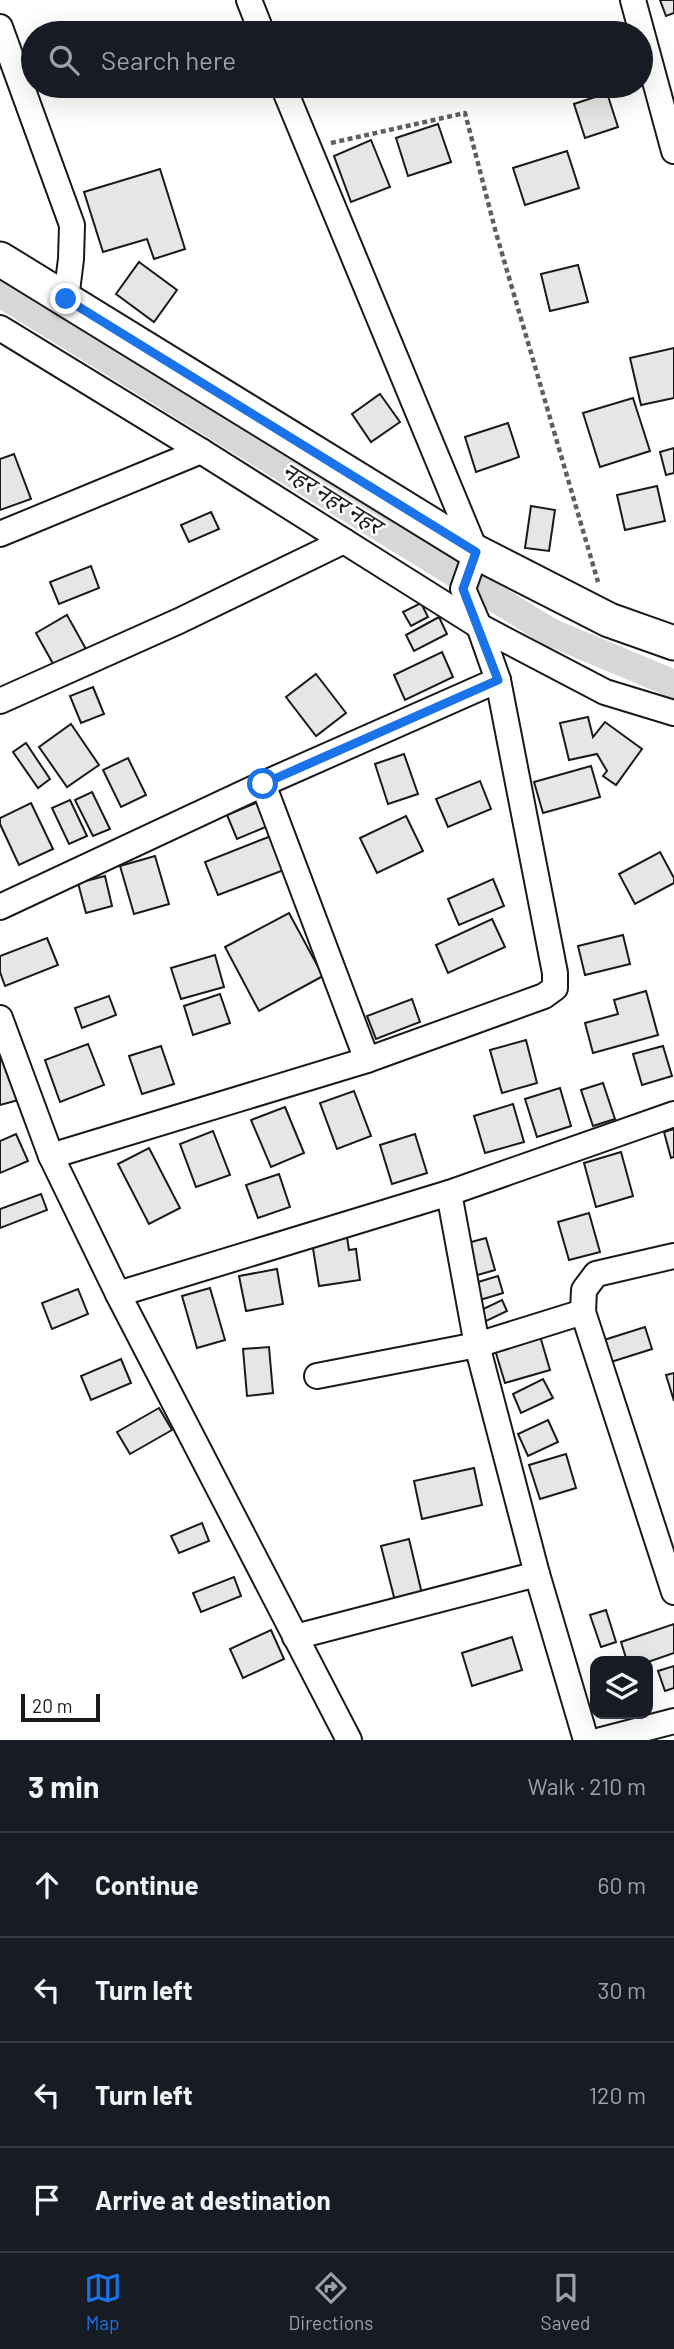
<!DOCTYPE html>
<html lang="en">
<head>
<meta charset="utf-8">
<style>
  :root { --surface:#171b24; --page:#20242c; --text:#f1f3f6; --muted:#9ea1a6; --line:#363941; --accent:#1a73e8 }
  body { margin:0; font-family:Barlow,"Noto Sans Devanagari",sans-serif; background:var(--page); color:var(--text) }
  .controls { position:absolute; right:21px; bottom:21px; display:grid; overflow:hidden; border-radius:14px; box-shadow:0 7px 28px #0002 }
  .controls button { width:63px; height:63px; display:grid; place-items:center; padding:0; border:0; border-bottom:2px solid var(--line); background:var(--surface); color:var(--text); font:35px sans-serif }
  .scale { position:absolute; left:21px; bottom:18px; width:79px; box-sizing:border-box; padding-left:7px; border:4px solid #1a1a1a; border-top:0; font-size:19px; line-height:24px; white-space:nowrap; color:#1a1a1a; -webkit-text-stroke:5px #fff; paint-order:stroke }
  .stop { position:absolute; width:21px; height:21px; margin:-16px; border:5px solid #1a73e8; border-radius:50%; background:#fff }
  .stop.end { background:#1a73e8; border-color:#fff; box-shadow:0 2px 7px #0008 }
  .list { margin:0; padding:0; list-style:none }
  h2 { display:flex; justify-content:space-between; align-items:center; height:91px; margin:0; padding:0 28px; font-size:30px }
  h2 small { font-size:23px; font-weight:400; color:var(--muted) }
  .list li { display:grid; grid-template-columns:46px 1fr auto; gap:21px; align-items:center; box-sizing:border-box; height:105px; padding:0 28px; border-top:2px solid var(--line) }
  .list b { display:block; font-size:26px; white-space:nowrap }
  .list em { font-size:23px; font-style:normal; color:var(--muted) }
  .icon { flex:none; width:38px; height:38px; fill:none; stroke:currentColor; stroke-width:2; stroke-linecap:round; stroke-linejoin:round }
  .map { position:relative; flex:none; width:674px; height:1740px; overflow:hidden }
  .search { position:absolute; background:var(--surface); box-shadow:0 7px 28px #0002; left:21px; right:21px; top:21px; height:77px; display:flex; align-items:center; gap:18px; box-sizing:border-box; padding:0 24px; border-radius:38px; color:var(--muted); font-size:26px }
  .sheet { height:511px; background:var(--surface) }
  nav { display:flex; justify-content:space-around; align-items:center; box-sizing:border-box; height:98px; border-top:2px solid var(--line); background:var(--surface); font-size:19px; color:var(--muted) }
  nav a { display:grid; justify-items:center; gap:4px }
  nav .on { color:var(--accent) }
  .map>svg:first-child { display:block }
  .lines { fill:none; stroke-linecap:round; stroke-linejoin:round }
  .canal { stroke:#d7d7d7; stroke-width:28 }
  .building { fill:#e6e6e6; stroke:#1a1a1a; stroke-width:2 }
  .street-casing { stroke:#1a1a1a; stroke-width:28 }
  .secondary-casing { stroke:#1a1a1a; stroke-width:37 }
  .path { stroke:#5f5f5f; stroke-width:4.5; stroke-dasharray:5 3.5; stroke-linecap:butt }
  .street { stroke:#fff; stroke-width:24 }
  .secondary { stroke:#fff; stroke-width:33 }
  .route { stroke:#1a73e8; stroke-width:9 }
  .labels { text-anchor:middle; stroke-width:5; stroke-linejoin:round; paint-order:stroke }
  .water-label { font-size:23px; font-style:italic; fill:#1a1a1a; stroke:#fff }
</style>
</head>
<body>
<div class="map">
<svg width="674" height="1740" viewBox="0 0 674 1740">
  <rect width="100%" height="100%" fill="#fff"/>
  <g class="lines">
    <path class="canal" d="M0,293L550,632L674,684"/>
  </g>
  <g class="building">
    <path d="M660,0H674V13L666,16Z"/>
    <path d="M607,93L618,127L585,138L574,104Z"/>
    <path d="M438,124L451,162L408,176L396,138Z"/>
    <path d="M371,140L390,187L351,202L334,156Z"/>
    <path d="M567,151L579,188L525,205L513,168Z"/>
    <path d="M160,169L185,249L154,259L147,239L103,252L84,192Z"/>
    <path d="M139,262L177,290L154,322L116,294Z"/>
    <path d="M578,265L588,302L550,311L541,274Z"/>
    <path d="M674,348V398L641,405L630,358Z"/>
    <path d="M380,394L400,422L371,442L352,414Z"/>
    <path d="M633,398L650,451L600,467L583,413Z"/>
    <path d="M508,423L519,457L476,472L465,437Z"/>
    <path d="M674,448V473L666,475L660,452Z"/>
    <path d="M14,454L31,499L0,510V459Z"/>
    <path d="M657,486L665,521L625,530L617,495Z"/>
    <path d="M531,506L555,510L549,551L525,548Z"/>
    <path d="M211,512L219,529L189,542L181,525Z"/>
    <path d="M91,566L99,588L59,604L50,582Z"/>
    <path d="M421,603L428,617L411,626L403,612Z"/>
    <path d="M67,615L87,651L56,669L36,633Z"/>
    <path d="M439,617L447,634L414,651L406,635Z"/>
    <path d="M442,652L453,677L405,700L394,675Z"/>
    <path d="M316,674L346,713L316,736L286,697Z"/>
    <path d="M93,687L104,714L81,723L70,696Z"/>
    <path d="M588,717L593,737L605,722L642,749L616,785L603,776L607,771L597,754L569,760L560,723Z"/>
    <path d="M71,724L99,765L67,787L39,747Z"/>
    <path d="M26,743L50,779L38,788L13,752Z"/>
    <path d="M404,754L418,794L388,804L375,764Z"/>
    <path d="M128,758L146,795L121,807L103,770Z"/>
    <path d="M591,766L600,797L543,813L534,782Z"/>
    <path d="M480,781L491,809L448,827L436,799Z"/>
    <path d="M92,792L110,829L93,836L75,800Z"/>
    <path d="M70,800L87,836L69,844L52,808Z"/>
    <path d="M258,802L268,826L237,839L227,815Z"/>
    <path d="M31,803L53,849L19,865L0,824V818Z"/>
    <path d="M406,816L423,851L377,873L360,838Z"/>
    <path d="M271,836L284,870L218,895L205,862Z"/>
    <path d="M660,852L674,878V883L635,904L619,874Z"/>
    <path d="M155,856L169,904L134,914L120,866Z"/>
    <path d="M105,876L112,906L86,913L78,883Z"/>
    <path d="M493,879L504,906L459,925L448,899Z"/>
    <path d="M289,913L323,976L259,1011L225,947Z"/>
    <path d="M492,919L505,947L448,973L436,945Z"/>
    <path d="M623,935L630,964L585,975L578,946Z"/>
    <path d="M47,938L58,965L5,986L0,972V956Z"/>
    <path d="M215,955L224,987L181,999L171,968Z"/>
    <path d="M646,991L658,1035L593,1053L585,1023L618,1014L614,1000Z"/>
    <path d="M220,994L230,1023L193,1035L184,1006Z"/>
    <path d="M109,996L116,1015L82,1028L75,1008Z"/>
    <path d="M412,999L420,1022L376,1039L367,1016Z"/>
    <path d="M526,1040L537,1083L502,1093L490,1050Z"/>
    <path d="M88,1044L104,1085L60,1102L45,1060Z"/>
    <path d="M161,1046L174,1084L142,1094L129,1056Z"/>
    <path d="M663,1046L672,1076L642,1085L633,1054Z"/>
    <path d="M0,1051L22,1099L0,1105Z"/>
    <path d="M603,1083L615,1119L593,1126L581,1090Z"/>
    <path d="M560,1088L571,1126L537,1137L525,1099Z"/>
    <path d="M354,1091L371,1136L337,1149L320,1103Z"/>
    <path d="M513,1104L524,1142L485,1153L474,1116Z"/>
    <path d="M285,1107L304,1153L271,1167L251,1120Z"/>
    <path d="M674,1129V1157L671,1158L664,1132Z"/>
    <path d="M213,1131L230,1175L196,1187L180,1144Z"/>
    <path d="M16,1134L28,1161L0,1173V1141Z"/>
    <path d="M415,1134L427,1173L392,1184L380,1145Z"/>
    <path d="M149,1148L180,1208L149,1224L118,1164Z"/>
    <path d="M621,1152L633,1196L596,1207L584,1163Z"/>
    <path d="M279,1174L290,1207L258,1218L246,1185Z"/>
    <path d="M41,1194L47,1210L0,1228V1209Z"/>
    <path d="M589,1213L600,1252L569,1260L558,1222Z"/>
    <path d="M347,1237L349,1250L356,1249L360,1280L319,1286L312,1242Z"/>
    <path d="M486,1238L495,1270L474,1276L464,1244Z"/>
    <path d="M277,1269L283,1304L246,1311L239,1276Z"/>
    <path d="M498,1276L503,1293L480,1300L475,1283Z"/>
    <path d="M210,1288L225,1340L197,1348L182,1296Z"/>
    <path d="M78,1289L88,1314L52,1329L42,1303Z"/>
    <path d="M502,1300L507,1311L484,1322L479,1311Z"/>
    <path d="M645,1327L652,1349L611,1362L604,1340Z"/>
    <path d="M540,1336L550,1370L505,1383L495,1350Z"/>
    <path d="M269,1347L273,1393L247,1396L243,1349Z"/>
    <path d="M121,1359L131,1383L91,1400L81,1376Z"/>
    <path d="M674,1373V1401L666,1375Z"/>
    <path d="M543,1379L553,1398L521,1413L513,1394Z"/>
    <path d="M159,1408L172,1430L130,1454L117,1432Z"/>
    <path d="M548,1420L558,1442L528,1456L518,1434Z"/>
    <path d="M566,1454L576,1488L540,1499L529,1465Z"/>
    <path d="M474,1468L482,1505L422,1519L414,1481Z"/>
    <path d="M202,1523L209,1541L179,1553L171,1536Z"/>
    <path d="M409,1539L422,1594L395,1601L381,1546Z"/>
    <path d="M234,1577L241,1596L201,1612L193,1593Z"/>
    <path d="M606,1610L616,1642L601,1647L590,1615Z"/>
    <path d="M674,1624V1653L648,1662L627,1661L621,1642Z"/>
    <path d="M271,1630L284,1659L243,1678L230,1649Z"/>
    <path d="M512,1637L522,1670L472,1686L462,1653Z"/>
    <path d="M674,1666V1688L665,1691L658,1671Z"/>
  </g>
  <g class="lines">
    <defs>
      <g id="street">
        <path d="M249,0L262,33"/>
        <path d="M633,0L674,151"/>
        <path d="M0,27L72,225L71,259L66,299"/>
        <path d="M0,328L201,451L479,626L605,692L674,713"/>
        <path d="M0,534L201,451"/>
        <path d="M0,701L179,621L344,541"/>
        <path d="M263,784L367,1060"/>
        <path d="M0,907L263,784L498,680"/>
        <path d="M0,1018L51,1156L118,1294L349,1740"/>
        <path d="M51,1156L367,1060L544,996L555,988V973L498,680L479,626L463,589L476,552L283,86"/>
        <path d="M449,1193L477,1345L537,1574L586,1740"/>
        <path d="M674,1256L596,1274L584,1290L583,1312L674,1592"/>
        <path d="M118,1294L449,1193L674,1114"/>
        <path d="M317,1376L477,1345L583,1312"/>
        <path d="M295,1637L537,1574"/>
        <path d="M601,1740L674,1721"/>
      </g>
      <path id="secondary" d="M0,259L476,552L609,620L674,643"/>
    </defs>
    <use href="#street" class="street-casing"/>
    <use href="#secondary" class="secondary-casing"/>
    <path class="path" d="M331,143L465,113L496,233L598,582"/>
    <use href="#street" class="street"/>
    <use href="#secondary" class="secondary"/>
  </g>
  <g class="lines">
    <path class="route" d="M66,299L476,552L463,589L498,680L263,784"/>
  </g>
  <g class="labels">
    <g class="water-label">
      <text transform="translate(332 498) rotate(32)" y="8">नहर नहर नहर</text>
    </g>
  </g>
</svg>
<div class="controls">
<button><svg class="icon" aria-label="layers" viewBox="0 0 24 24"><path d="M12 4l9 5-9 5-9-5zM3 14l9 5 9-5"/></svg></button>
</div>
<div class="scale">20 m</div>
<div class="stop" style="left:263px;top:784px"></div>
<div class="stop end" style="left:66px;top:299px"></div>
<div class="search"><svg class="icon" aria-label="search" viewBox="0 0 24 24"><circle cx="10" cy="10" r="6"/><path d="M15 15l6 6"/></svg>Search here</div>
</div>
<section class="sheet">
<h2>3 min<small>Walk · 210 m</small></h2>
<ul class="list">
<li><svg class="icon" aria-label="ahead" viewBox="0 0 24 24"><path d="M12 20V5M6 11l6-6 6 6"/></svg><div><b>Continue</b></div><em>60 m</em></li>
<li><svg class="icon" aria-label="left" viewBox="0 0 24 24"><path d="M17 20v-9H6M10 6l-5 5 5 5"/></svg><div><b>Turn left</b></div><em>30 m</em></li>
<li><svg class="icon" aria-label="left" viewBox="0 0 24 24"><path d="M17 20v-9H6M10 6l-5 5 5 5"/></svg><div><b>Turn left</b></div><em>120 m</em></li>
<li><svg class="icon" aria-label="arrive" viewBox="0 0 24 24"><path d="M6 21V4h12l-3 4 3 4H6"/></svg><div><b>Arrive at destination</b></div></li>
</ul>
</section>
<nav>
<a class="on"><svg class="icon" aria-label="map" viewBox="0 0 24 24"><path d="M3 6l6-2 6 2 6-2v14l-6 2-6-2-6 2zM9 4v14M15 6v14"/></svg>Map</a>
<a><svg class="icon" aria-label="directions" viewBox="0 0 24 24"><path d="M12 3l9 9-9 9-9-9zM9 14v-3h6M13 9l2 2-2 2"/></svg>Directions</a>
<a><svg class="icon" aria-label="saved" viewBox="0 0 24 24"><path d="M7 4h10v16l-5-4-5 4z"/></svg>Saved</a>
</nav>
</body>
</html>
